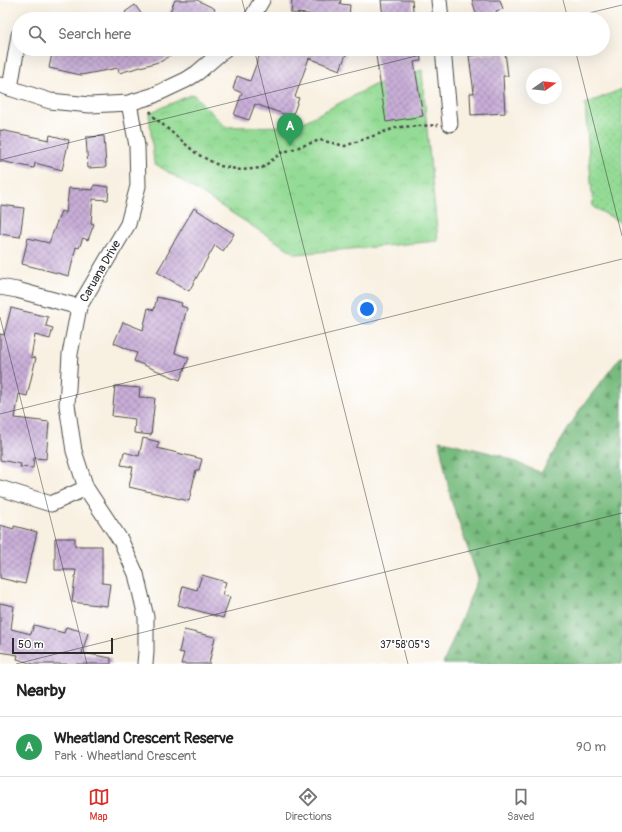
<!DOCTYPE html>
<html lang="en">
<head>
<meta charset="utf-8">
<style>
  :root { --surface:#fff; --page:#f2f2f2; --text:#222; --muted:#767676; --line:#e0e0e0; --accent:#d93025 }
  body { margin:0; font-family:Pangolin,sans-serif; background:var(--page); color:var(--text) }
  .compass { position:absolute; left:526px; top:68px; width:36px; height:36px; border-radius:50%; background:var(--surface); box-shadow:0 4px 16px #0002; rotate:76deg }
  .scale { position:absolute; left:12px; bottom:10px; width:101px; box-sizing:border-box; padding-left:4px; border:2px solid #2b2b2b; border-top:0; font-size:11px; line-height:14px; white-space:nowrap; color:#2b2b2b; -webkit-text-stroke:3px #fff; paint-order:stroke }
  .you { position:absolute; left:367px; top:309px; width:14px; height:14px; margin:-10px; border:3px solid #fff; border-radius:50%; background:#1a73e8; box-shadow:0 0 0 6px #1a73e833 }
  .badge { display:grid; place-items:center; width:26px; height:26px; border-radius:50%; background:var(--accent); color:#fff; font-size:13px; font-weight:700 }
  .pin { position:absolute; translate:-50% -33px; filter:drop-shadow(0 1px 2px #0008) }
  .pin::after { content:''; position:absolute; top:21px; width:14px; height:12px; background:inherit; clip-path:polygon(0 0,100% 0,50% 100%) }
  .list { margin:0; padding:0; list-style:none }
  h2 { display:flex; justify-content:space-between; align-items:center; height:52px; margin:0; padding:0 16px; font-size:17px }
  h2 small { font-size:13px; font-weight:400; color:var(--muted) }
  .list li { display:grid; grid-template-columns:26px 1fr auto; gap:12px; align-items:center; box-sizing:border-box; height:60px; padding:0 16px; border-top:1px solid var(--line) }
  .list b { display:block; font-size:15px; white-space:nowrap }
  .list p { margin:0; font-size:13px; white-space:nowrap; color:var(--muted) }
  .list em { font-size:13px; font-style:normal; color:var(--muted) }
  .icon { flex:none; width:22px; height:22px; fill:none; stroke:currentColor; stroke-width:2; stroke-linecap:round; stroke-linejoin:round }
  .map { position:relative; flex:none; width:622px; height:664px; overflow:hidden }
  .search { position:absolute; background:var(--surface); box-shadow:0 4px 16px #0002; left:12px; right:12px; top:12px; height:44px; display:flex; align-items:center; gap:10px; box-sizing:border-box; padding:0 14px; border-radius:22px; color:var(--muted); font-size:15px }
  .sheet { height:112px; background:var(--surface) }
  nav { display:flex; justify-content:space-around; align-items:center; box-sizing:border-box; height:56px; border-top:1px solid var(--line); background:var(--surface); font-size:11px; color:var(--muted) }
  nav a { display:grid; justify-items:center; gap:2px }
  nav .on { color:var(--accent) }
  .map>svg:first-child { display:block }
  .grass { fill:url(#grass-dots); stroke:#608360 }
  .forest { fill:url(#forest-firs); stroke:#517354 }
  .park { fill:url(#park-crowns); stroke:#608360 }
  .building { fill:url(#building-cross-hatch) }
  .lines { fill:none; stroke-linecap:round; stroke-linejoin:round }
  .street-casing { stroke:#4a4946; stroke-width:17 }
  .path { stroke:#4a4946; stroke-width:2.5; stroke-dasharray:3 3; stroke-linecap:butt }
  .street { stroke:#fff; stroke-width:15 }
  .ticks { fill:none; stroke:#2b2b2b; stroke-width:1; stroke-opacity:0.45 }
  .labels { text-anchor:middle; stroke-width:3.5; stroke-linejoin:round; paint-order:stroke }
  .street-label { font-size:12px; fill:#2b2b2b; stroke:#fff }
  .ticks-label { font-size:10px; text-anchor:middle; fill:#2b2b2b; stroke:#fff; stroke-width:3.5; stroke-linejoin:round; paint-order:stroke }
</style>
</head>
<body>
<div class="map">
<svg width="622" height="664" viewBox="0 0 622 664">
  <defs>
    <pattern id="grass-dots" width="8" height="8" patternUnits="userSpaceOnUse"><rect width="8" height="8" fill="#94db95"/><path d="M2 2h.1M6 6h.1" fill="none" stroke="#80bc81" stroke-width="1.8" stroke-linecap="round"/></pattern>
    <pattern id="forest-firs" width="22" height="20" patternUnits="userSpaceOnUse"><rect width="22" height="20" fill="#77bb7e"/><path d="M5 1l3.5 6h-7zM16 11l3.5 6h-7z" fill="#629867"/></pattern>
    <pattern id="park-crowns" width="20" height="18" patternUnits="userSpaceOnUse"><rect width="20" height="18" fill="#94db95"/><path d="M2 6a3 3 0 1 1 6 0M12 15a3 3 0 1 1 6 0" fill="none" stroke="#80bc81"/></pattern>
    <pattern id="building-cross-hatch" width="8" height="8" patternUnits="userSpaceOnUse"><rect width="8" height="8" fill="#c9aed8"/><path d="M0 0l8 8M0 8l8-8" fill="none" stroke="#a38eaf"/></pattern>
  </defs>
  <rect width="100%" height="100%" fill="#fff"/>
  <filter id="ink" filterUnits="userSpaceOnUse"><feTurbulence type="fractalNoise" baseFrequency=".025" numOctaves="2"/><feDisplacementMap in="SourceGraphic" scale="8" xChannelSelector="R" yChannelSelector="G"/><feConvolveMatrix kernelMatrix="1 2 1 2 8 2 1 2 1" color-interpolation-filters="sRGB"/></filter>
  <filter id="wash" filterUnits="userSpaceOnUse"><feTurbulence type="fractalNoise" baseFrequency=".012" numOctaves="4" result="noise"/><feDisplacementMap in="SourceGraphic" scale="16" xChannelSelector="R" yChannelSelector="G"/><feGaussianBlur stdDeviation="0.9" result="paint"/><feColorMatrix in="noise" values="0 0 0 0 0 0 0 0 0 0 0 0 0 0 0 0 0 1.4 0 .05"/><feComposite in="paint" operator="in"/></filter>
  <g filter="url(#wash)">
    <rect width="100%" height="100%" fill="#f8f0e1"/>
    <path class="grass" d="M622,89V223L593,207L585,104Z"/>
    <path class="forest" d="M622,355V664H443L478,578L451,500L439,440L502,456L541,473L581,408Z"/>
    <path class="park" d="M422,70L427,129L438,241L296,254L154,163L149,113L193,94L226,127L296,126L374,85Z"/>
    <g id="blocks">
      <g class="building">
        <path d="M175,0H197L215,9L210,19H175L168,16Z"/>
        <path d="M292,0H341L340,4L350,5L349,19H309V14L291,13Z"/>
        <path d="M381,0H412L414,19H398V16L383,17Z"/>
        <path d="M472,0H500L503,9L496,11L497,19H478Z"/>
        <path d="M135,5L145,19H130L125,12Z"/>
        <path d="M53,49H179L162,61L119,73L118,68L81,75L49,68Z"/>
        <path d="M262,49H348L340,70L309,58L295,97L299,98L292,117L255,104L249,120L234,115L242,93L233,89L237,76L250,81Z"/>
        <path d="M375,49H420L421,61L414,62L423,116L386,122Z"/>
        <path d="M505,52L508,76H503L505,113L471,115L470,93H474L469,56Z"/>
        <path d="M0,130L49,140L50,135L69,140L62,170L35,163L34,168L0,161Z"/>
        <path d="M104,136L106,167L88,168L86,137Z"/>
        <path d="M94,185L109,187L108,200L93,199L91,223L94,224L88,240L83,238L79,248L76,247L69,276L22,264L28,238L49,243L61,211L66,213L69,188L93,190Z"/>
        <path d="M1,205L24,208L20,237L0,234Z"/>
        <path d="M194,208L234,234L223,251L215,245L189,291L157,272L170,250H169Z"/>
        <path d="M157,297L182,303L181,306L187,308L175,353L189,358L180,380L134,361L137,353L114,343L123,322L143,330L148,308L154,310Z"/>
        <path d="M11,308L48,317L46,326L53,328L50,339L35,335L31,357L36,358L27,396L19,394L15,418L49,422L46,459L34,458L33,468L20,467L21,464L0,460V334L4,335Z"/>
        <path d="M115,386L140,388L139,397L155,398L151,435L134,433L135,419L112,416Z"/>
        <path d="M143,438L159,442L157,448L202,459L199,470H196L189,501L129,487L133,467L121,465L124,452L139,456Z"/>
        <path d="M0,525L14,529V526L37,532L25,584L0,578Z"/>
        <path d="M55,538H75V546H102V583L110,584L107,606L72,602L76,570H55Z"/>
        <path d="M202,575L226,582L222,595L230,597L223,618L178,605L183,586L197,590Z"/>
        <path d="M0,603L14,606L11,629L31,634L34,625L64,633L66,627L88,633L82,653L111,658V664H33L17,659L18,655L0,652Z"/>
        <path d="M184,630L215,637L209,664H181L184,653L179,652Z"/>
      </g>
    </g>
  </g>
  <g filter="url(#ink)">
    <use href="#blocks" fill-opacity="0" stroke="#4a4946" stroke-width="1"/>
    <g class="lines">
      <defs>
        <g id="street">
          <path d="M439,0L441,19"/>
          <path d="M251,19L262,0"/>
          <path d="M443,49L450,124"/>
          <path d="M0,85L50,101L90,105L129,103L152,96L186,80L197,73L225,49"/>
          <path d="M10,88L19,35"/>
          <path d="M129,103L137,146L138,186L128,224L79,307L70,354L67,405L74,451L86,488L121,541L136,574L146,617V652L145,664"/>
          <path d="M0,287L17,290L79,307"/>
          <path d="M0,488L51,504L86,488"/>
        </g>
      </defs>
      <use href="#street" class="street-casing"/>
      <path class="path" d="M150,111L155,118L197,154L220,166L241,170L262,168L281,153L320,140L345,146L398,127L438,125"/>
      <use href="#street" class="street"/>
    </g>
  </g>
  <path class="ticks" d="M242,0L247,19M563,0L568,19M564,19L622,5M254,49L408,664M575,49L622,236M0,160L444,49M0,317L87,664M0,414L622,259M16,664L622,513"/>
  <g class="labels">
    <g class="street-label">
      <text transform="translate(100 271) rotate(-60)" y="4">Caruana Drive</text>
    </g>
  </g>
  <g class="ticks-label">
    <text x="405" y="648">37°58'05"S</text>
  </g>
</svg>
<svg class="compass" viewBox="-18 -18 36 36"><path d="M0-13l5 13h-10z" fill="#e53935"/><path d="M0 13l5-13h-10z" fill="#767676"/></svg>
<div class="scale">50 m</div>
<div class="you"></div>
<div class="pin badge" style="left:290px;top:146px;background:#2e9e5b">A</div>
<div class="search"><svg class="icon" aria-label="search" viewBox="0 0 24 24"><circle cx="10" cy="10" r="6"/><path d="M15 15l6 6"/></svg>Search here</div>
</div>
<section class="sheet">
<h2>Nearby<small></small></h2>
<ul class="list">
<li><span class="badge" style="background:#2e9e5b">A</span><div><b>Wheatland Crescent Reserve</b><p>Park · Wheatland Crescent</p></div><em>90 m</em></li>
</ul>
</section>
<nav>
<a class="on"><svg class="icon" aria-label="map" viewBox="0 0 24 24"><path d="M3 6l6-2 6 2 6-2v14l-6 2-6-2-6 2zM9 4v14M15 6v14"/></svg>Map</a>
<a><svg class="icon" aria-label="directions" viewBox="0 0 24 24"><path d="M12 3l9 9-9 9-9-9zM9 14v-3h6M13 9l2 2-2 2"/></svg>Directions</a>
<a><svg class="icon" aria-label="saved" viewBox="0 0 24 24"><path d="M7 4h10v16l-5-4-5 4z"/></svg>Saved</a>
</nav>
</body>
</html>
